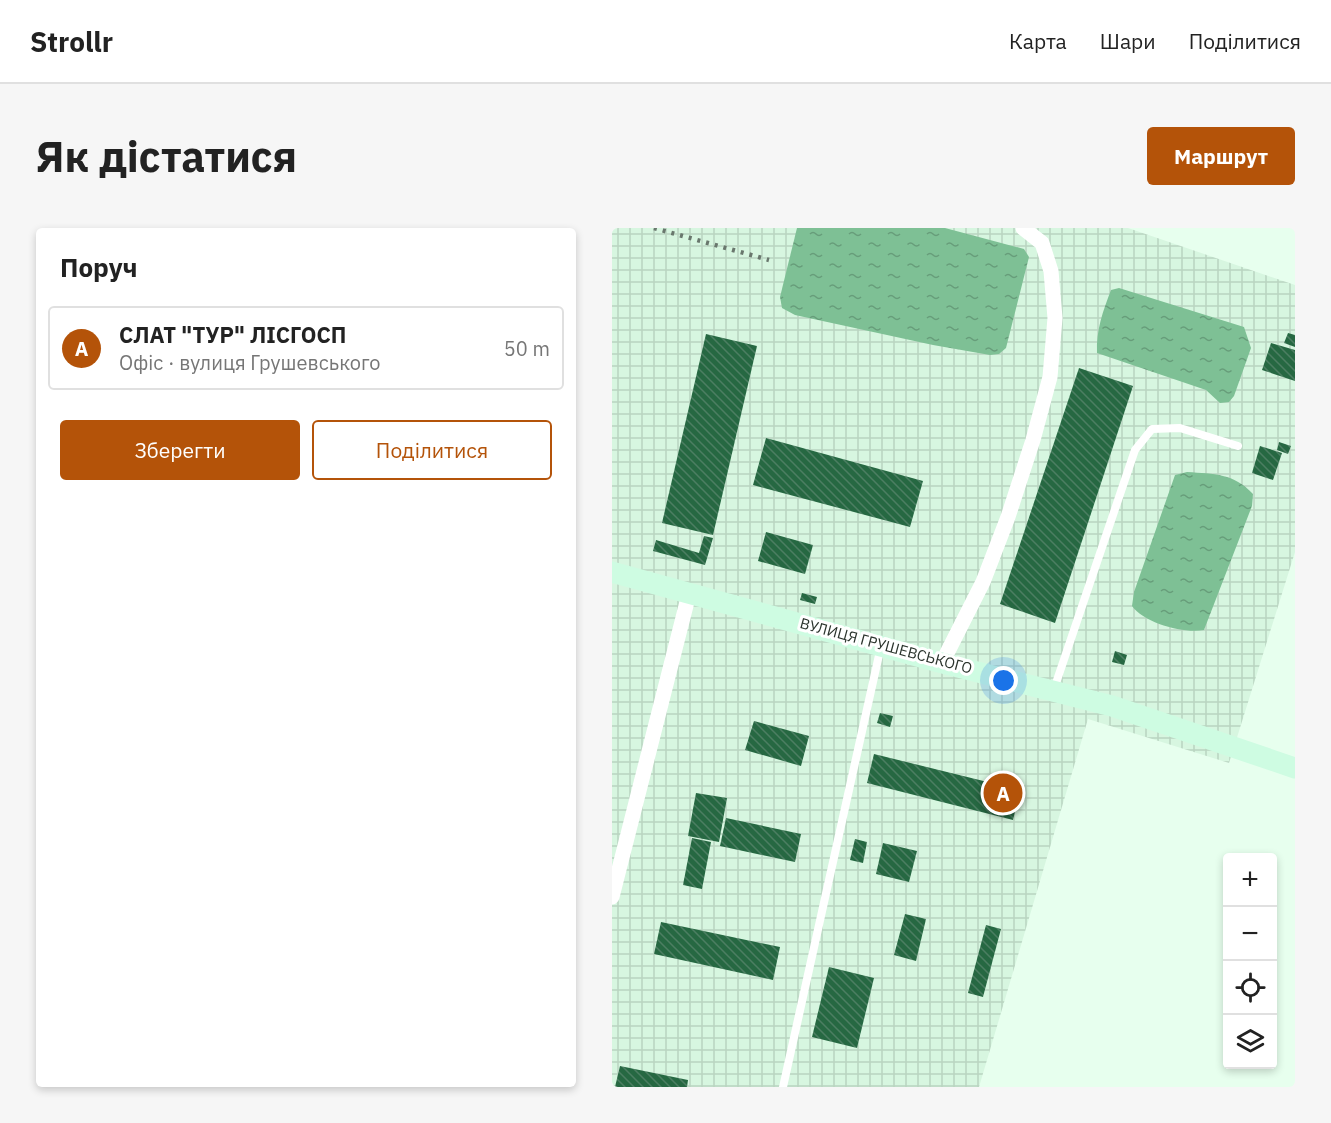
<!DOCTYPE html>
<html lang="uk">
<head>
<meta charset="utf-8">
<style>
  :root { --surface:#fff; --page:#f6f6f6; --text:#222; --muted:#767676; --line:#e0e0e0; --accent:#b45309 }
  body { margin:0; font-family:"IBM Plex Sans",sans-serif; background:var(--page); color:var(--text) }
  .controls { position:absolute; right:18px; bottom:18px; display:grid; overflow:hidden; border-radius:6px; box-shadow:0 3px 9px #0003 }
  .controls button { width:54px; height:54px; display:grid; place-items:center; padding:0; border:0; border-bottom:2px solid var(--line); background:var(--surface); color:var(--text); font:30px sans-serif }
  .you { position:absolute; left:392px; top:453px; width:21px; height:21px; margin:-15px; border:4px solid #fff; border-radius:50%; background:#1a73e8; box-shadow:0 0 0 9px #1a73e833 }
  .badge { display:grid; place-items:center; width:39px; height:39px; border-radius:50%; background:var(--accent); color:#fff; font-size:20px; font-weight:700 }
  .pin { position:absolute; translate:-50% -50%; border:3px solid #fff; box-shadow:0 2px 6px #0006 }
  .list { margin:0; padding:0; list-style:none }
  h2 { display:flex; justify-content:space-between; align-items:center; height:78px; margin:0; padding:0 24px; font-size:26px }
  h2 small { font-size:20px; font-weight:400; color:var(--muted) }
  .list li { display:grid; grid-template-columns:39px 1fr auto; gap:18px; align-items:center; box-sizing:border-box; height:84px; margin:0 12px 12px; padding:0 12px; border:2px solid var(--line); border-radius:6px }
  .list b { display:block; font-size:22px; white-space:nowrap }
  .list p { margin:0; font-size:20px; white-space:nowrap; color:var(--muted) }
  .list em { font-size:20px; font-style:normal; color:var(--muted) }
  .actions { display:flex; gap:12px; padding:18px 24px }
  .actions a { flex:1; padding:14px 0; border:2px solid var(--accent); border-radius:6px; text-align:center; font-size:21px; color:var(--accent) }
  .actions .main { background:var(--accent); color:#fff }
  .icon { flex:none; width:33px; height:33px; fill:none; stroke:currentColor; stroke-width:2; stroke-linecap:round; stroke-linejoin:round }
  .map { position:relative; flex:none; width:683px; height:859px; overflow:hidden; border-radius:6px }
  header { display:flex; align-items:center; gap:36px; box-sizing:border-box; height:84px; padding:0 30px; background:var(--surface); border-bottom:2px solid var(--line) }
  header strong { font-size:28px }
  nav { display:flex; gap:33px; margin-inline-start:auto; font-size:21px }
  .intro { display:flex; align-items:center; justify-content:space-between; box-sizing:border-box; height:144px; padding:0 36px }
  h1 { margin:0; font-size:42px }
  .button { padding:15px 27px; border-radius:6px; background:var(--accent); color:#fff; font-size:21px; font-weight:700 }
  main { display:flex; gap:36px; padding:0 36px }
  aside { flex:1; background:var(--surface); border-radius:6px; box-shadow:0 3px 9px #0003 }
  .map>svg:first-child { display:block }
  .industrial { fill:url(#industrial-grid) }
  .water { fill:url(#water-ripples) }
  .building { fill:url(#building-back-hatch) }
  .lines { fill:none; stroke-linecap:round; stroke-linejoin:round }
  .lane { stroke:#fff; stroke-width:8 }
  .street { stroke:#fff; stroke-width:15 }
  .secondary { stroke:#cefce2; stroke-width:21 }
  .rail { stroke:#69776d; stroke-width:4.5; stroke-dasharray:3 6; stroke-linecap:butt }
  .labels { text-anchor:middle; stroke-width:6; stroke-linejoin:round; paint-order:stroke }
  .street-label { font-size:15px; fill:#2b342d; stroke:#fff }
</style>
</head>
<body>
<header>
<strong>Strollr</strong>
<nav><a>Карта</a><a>Шари</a><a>Поділитися</a></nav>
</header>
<div class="intro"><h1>Як дістатися</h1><a class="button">Маршрут</a></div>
<main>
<aside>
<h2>Поруч<small></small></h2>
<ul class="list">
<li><span class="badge">A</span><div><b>СЛАТ &quot;ТУР&quot; ЛІСГОСП</b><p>Офіс · вулиця Грушевського</p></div><em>50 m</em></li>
</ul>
<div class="actions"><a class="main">Зберегти</a><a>Поділитися</a></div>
</aside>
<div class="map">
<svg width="683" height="859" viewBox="0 0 683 859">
  <defs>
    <pattern id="industrial-grid" width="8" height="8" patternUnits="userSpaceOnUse" patternTransform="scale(1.5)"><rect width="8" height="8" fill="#d7f6e0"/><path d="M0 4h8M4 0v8" fill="none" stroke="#b9d4c0"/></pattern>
    <pattern id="water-ripples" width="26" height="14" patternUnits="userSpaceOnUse" patternTransform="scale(1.5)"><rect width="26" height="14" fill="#7ec095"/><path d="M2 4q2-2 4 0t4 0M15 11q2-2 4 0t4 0" fill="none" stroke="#679d7a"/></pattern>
    <pattern id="building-back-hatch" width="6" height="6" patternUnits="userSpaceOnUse" patternTransform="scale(1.5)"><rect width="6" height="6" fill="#266842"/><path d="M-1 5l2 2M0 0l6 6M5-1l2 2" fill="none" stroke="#4c7e62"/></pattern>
  </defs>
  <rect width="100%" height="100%" fill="#e7ffee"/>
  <path class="industrial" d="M0,0H516L683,57V324L617,535L476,491L367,859H0Z"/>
  <g class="water">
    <path d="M185,0H333L412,21L417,29L394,120L387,126L378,127L321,117L183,87L170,80L168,69Z"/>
    <path d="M507,60L632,99L639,120L622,168L617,174L608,175L594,162L485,125C484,102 491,83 499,62Z"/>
    <path d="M575,244C603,246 621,245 641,266L640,278L592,402C572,406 532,395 520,378L522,364L563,247Z"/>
  </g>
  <g class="building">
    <path d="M676,105L683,107V119L672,115Z"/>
    <path d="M94,106L145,118L101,307L50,295Z"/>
    <path d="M659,115L683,122V153L650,142Z"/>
    <path d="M467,140L521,158L443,395L388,376Z"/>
    <path d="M154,210L311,253L298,299L141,257Z"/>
    <path d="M667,214L679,218L676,226L665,222Z"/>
    <path d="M648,218L670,225L661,252L640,245Z"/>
    <path d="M154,304L201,317L193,346L146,333Z"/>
    <path d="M92,308L101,310L93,337L41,323L44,312L87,325Z"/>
    <path d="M190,365L205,369L203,376L188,372Z"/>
    <path d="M503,423L515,427L512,437L500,434Z"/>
    <path d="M268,485L281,488L278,499L265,495Z"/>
    <path d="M142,493L197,508L189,538L133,522Z"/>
    <path d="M262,526L408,562L401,592L255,555Z"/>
    <path d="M84,565L115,570L107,614L76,608Z"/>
    <path d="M114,590L189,606L183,634L108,618Z"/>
    <path d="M80,610L99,614L90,661L71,657Z"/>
    <path d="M243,611L255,614L251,635L238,632Z"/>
    <path d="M271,615L305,623L297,654L264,646Z"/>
    <path d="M293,686L314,691L304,733L282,727Z"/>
    <path d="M49,694L168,719L161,752L42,726Z"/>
    <path d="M374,697L389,701L371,769L356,765Z"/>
    <path d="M217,739L262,750L245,820L200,809Z"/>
    <path d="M8,838L76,852L75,859H3Z"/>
  </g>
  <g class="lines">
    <g class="lane">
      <path d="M442,461L523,222L540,201L568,200L626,218"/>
      <path d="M171,859L269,418"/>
    </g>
    <g class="street">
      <path d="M330,435L371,354L396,289L421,212L438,149L443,90L439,43L430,15L411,0"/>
      <path d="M0,669L77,366"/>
    </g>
    <path class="secondary" d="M0,344L330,435L500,478L683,540"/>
    <path class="rail" d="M42,0L157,32"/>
  </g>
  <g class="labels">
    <g class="street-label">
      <text transform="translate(274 418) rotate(15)" y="5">ВУЛИЦЯ ГРУШЕВСЬКОГО</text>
    </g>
  </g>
</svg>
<div class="controls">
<button>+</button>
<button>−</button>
<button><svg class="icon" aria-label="locate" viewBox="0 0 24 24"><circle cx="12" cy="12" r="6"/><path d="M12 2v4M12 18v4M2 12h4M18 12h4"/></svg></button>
<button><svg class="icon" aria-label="layers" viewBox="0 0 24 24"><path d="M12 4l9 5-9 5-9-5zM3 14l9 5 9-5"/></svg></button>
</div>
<div class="you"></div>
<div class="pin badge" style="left:391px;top:565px">A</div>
</div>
</main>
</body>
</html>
